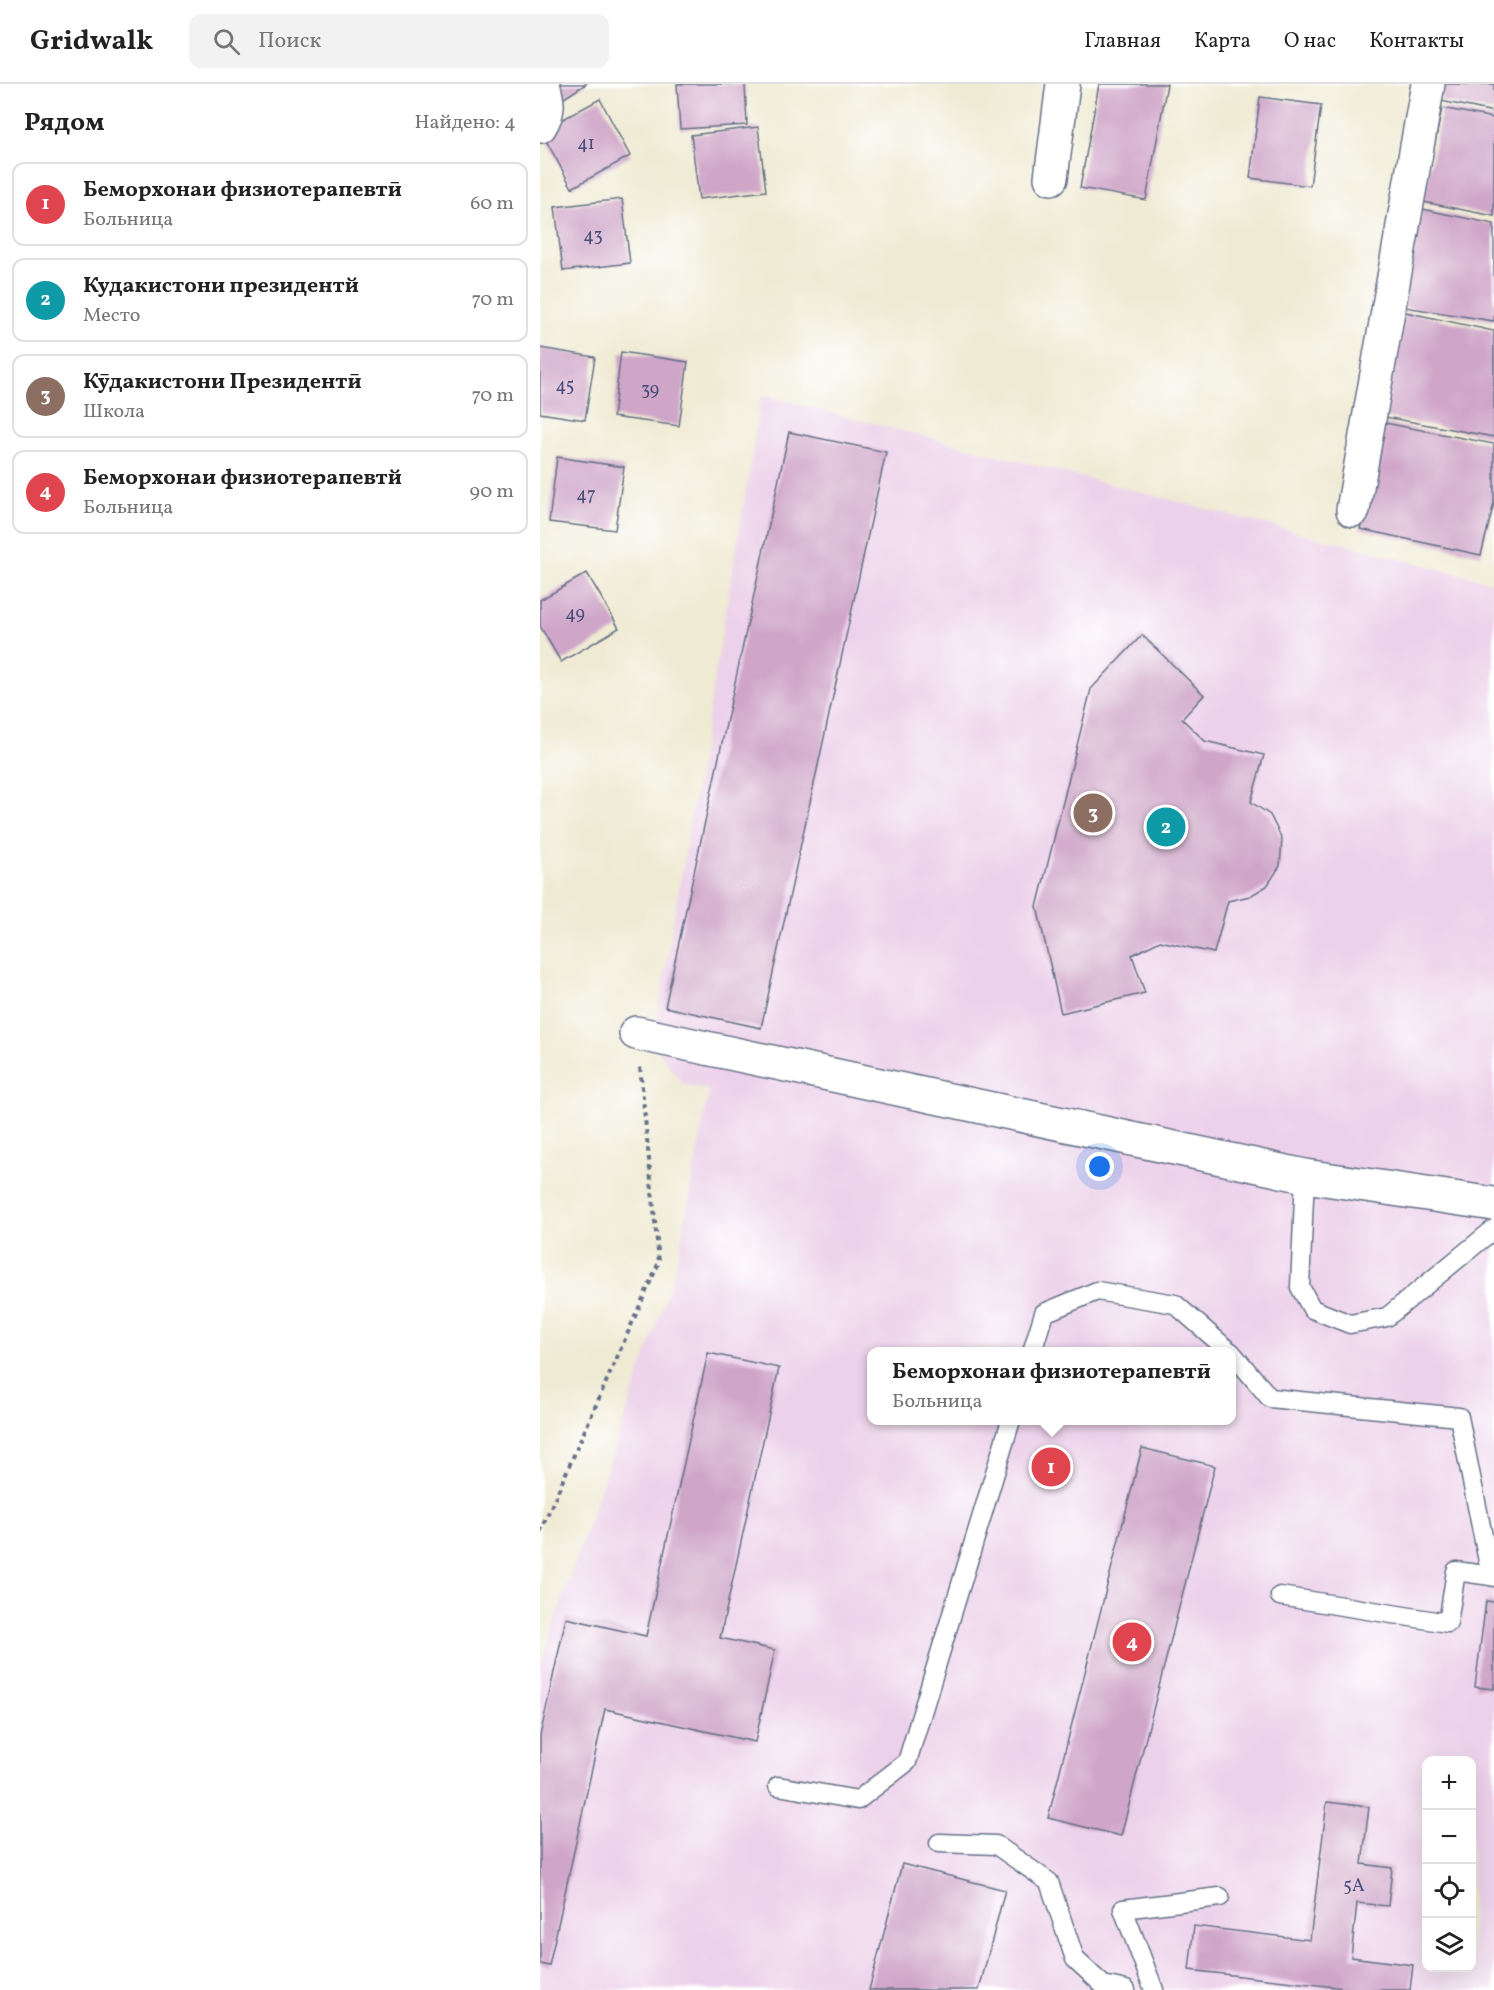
<!DOCTYPE html>
<html lang="ru">
<head>
<meta charset="utf-8">
<style>
  :root { --surface:#fff; --page:#f2f2f2; --text:#222; --muted:#767676; --line:#e0e0e0; --accent:#d1495b }
  body { margin:0; font-family:Vollkorn,serif; background:var(--page); color:var(--text) }
  .controls { position:absolute; right:18px; bottom:18px; display:grid; overflow:hidden; border-radius:12px; box-shadow:0 6px 24px #0002 }
  .controls button { width:54px; height:54px; display:grid; place-items:center; padding:0; border:0; border-bottom:2px solid var(--line); background:var(--surface); color:var(--text); font:30px sans-serif }
  .you { position:absolute; left:560px; top:1083px; width:21px; height:21px; margin:-15px; border:4px solid #fff; border-radius:50%; background:#1a73e8; box-shadow:0 0 0 9px #1a73e833 }
  .badge { display:grid; place-items:center; width:39px; height:39px; border-radius:50%; background:var(--accent); color:#fff; font-size:20px; font-weight:700 }
  .pin { position:absolute; translate:-50% -50%; border:3px solid #fff; box-shadow:0 2px 6px #0006 }
  .popup { position:absolute; left:327px; top:1263px; width:369px; height:78px; box-sizing:border-box; display:grid; place-content:center; border-radius:12px; background:var(--surface); filter:drop-shadow(0 2px 4px #0005); font-size:20px; white-space:nowrap; color:var(--muted) }
  .popup b { font-size:22px; color:var(--text) }
  .popup::after { content:''; position:absolute; left:50%; top:100%; margin-left:-12px; border:12px solid transparent; border-top-color:var(--surface) }
  .list { margin:0; padding:0; list-style:none }
  h2 { display:flex; justify-content:space-between; align-items:center; height:78px; margin:0; padding:0 24px; font-size:26px }
  h2 small { font-size:20px; font-weight:400; color:var(--muted) }
  .list li { display:grid; grid-template-columns:39px 1fr auto; gap:18px; align-items:center; box-sizing:border-box; height:84px; margin:0 12px 12px; padding:0 12px; border:2px solid var(--line); border-radius:12px }
  .list b { display:block; font-size:22px; white-space:nowrap }
  .list p { margin:0; font-size:20px; white-space:nowrap; color:var(--muted) }
  .list em { font-size:20px; font-style:normal; color:var(--muted) }
  .icon { flex:none; width:33px; height:33px; fill:none; stroke:currentColor; stroke-width:2; stroke-linecap:round; stroke-linejoin:round }
  .map { position:relative; flex:none; width:954px; height:1906px; overflow:hidden }
  header { display:flex; align-items:center; gap:36px; box-sizing:border-box; height:84px; padding:0 30px; background:var(--surface); border-bottom:2px solid var(--line) }
  header strong { font-size:28px }
  nav { display:flex; gap:33px; margin-inline-start:auto; font-size:21px }
  .search { width:420px; height:54px; background:var(--page); display:flex; align-items:center; gap:15px; box-sizing:border-box; padding:0 21px; border-radius:12px; color:var(--muted); font-size:22px }
  main { display:flex }
  aside { flex:1; background:var(--surface) }
  .map>svg:first-child { display:block }
  .built { fill:#ecd1ea; fill-rule:evenodd }
  .building { fill:#cfa5c8 }
  .lines { fill:none; stroke-linecap:round; stroke-linejoin:round }
  .lane-casing { stroke:#657087; stroke-width:21 }
  .street-casing { stroke:#657087; stroke-width:36 }
  .path { stroke:#657087; stroke-width:4; stroke-dasharray:4.5 4.5; stroke-linecap:butt }
  .lane { stroke:#fff; stroke-width:18 }
  .street { stroke:#fff; stroke-width:33 }
  .labels { text-anchor:middle; stroke-width:4.5; stroke-linejoin:round; paint-order:stroke }
  .number-label { font-size:18px; fill:#484c78 }
</style>
</head>
<body>
<header>
<strong>Gridwalk</strong>
<div class="search"><svg class="icon" aria-label="search" viewBox="0 0 24 24"><circle cx="10" cy="10" r="6"/><path d="M15 15l6 6"/></svg>Поиск</div>
<nav><a>Главная</a><a>Карта</a><a>О нас</a><a>Контакты</a></nav>
</header>
<main>
<aside>
<h2>Рядом<small>Найдено: 4</small></h2>
<ul class="list">
<li><span class="badge" style="background:#e0444e">1</span><div><b>Беморхонаи физиотерапевтӣ</b><p>Больница</p></div><em>60 m</em></li>
<li><span class="badge" style="background:#0f9aa8">2</span><div><b>Кудакистони президентй</b><p>Место</p></div><em>70 m</em></li>
<li><span class="badge" style="background:#8d6e63">3</span><div><b>Кӯдакистони Президентӣ</b><p>Школа</p></div><em>70 m</em></li>
<li><span class="badge" style="background:#e0444e">4</span><div><b>Беморхонаи физиотерапевтй</b><p>Больница</p></div><em>90 m</em></li>
</ul>
</aside>
<div class="map">
<svg width="954" height="1906" viewBox="0 0 954 1906">
  <rect width="100%" height="100%" fill="#fff"/>
  <filter id="ink" filterUnits="userSpaceOnUse"><feTurbulence type="fractalNoise" baseFrequency=".0167" numOctaves="2"/><feDisplacementMap in="SourceGraphic" scale="12" xChannelSelector="R" yChannelSelector="G"/><feConvolveMatrix kernelMatrix="1 2 1 2 8 2 1 2 1" color-interpolation-filters="sRGB"/></filter>
  <filter id="wash" filterUnits="userSpaceOnUse"><feTurbulence type="fractalNoise" baseFrequency=".008" numOctaves="4" result="noise"/><feDisplacementMap in="SourceGraphic" scale="24" xChannelSelector="R" yChannelSelector="G"/><feGaussianBlur stdDeviation="1.35" result="paint"/><feColorMatrix in="noise" values="0 0 0 0 0 0 0 0 0 0 0 0 0 0 0 0 0 1.4 0 .05"/><feComposite in="paint" operator="in"/></filter>
  <g filter="url(#wash)">
    <rect width="100%" height="100%" fill="#efead3"/>
    <path class="built" d="M222,311L954,499V1906H0V1581L136,1184L169,1006L143,1000L113,960ZM331,1268H691V1336H331ZM886,1676H932V1884H886Z"/>
    <g id="blocks">
      <g class="building">
        <path d="M11,0H46L15,20Z"/>
        <path d="M137,0H205L207,41L140,45Z"/>
        <path d="M559,0H627L606,116L540,104Z"/>
        <path d="M905,0H954V28L901,17Z"/>
        <path d="M720,13L781,21L770,102L710,94Z"/>
        <path d="M60,15L90,72L32,104L1,47Z"/>
        <path d="M902,24L954,34V132L883,118Z"/>
        <path d="M218,43L226,107L159,115L151,51Z"/>
        <path d="M82,115L90,179L23,187L15,123Z"/>
        <path d="M882,125L954,140V237L864,223Z"/>
        <path d="M865,228L954,247V353L845,333Z"/>
        <path d="M0,264L55,273L45,336L0,329Z"/>
        <path d="M81,268L148,278L139,342L73,333Z"/>
        <path d="M845,339L954,360V419L941,471L820,445Z"/>
        <path d="M249,348L346,368L221,944L125,923Z"/>
        <path d="M17,373L84,383L75,446L9,438Z"/>
        <path d="M47,489L79,544L21,578L0,542V516Z"/>
        <path d="M602,551L664,611L642,635L665,657L724,671L711,718L730,731L742,755L740,782L727,802L710,812L688,817L674,869L620,857L592,871L605,909L521,929L497,823L551,605Z"/>
        <path d="M168,1269L239,1284L180,1554L235,1566L215,1658L65,1625L9,1882L0,1880V1652L26,1534L106,1552Z"/>
        <path d="M602,1364L675,1382L581,1752L508,1734Z"/>
        <path d="M946,1517L954,1518V1605L935,1603Z"/>
        <path d="M787,1718L829,1723L822,1780L852,1784L848,1822L817,1819L811,1873L873,1881L870,1906H821L649,1886L654,1842L770,1856Z"/>
        <path d="M362,1780L465,1806L439,1906H329Z"/>
      </g>
    </g>
  </g>
  <g filter="url(#ink)">
    <use href="#blocks" fill-opacity="0" stroke="#657087" stroke-width="1.5"/>
    <g class="lines">
      <defs>
        <g id="lane">
          <path d="M765,1092L760,1203L772,1225L810,1240L847,1233L954,1145"/>
          <path d="M492,1268L504,1229L557,1207L635,1220L690,1268"/>
          <path d="M691,1268L730,1314L919,1333L951,1492L954,1493"/>
          <path d="M740,1512L908,1539L916,1487L951,1492"/>
          <path d="M238,1702L318,1716L367,1678L471,1336"/>
          <path d="M399,1759L456,1761L509,1798L535,1875L563,1901L586,1906"/>
          <path d="M614,1906L583,1825L680,1813"/>
        </g>
        <g id="street">
          <path d="M0,42C10,25 8,19 3,0"/>
          <path d="M511,94L523,0"/>
          <path d="M813,426L888,0"/>
          <path d="M96,949L765,1092L954,1120"/>
        </g>
      </defs>
      <use href="#lane" class="lane-casing"/>
      <use href="#street" class="street-casing"/>
      <path class="path" d="M0,1448L119,1178L100,983"/>
      <use href="#lane" class="lane"/>
      <use href="#street" class="street"/>
    </g>
  </g>
  <g class="labels">
    <g class="number-label">
      <text x="46" y="65">41</text>
      <text x="53" y="157">43</text>
      <text x="25" y="307">45</text>
      <text x="110" y="311">39</text>
      <text x="46" y="416">47</text>
      <text x="35" y="535">49</text>
      <text x="814" y="1807">5А</text>
    </g>
  </g>
</svg>
<div class="controls">
<button>+</button>
<button>−</button>
<button><svg class="icon" aria-label="locate" viewBox="0 0 24 24"><circle cx="12" cy="12" r="6"/><path d="M12 2v4M12 18v4M2 12h4M18 12h4"/></svg></button>
<button><svg class="icon" aria-label="layers" viewBox="0 0 24 24"><path d="M12 4l9 5-9 5-9-5zM3 14l9 5 9-5"/></svg></button>
</div>
<div class="you"></div>
<div class="pin badge" style="left:511px;top:1383px;background:#e0444e">1</div>
<div class="popup"><b>Беморхонаи физиотерапевтӣ</b>Больница</div>
<div class="pin badge" style="left:626px;top:743px;background:#0f9aa8">2</div>
<div class="pin badge" style="left:553px;top:729px;background:#8d6e63">3</div>
<div class="pin badge" style="left:592px;top:1558px;background:#e0444e">4</div>
</div>
</main>
</body>
</html>
